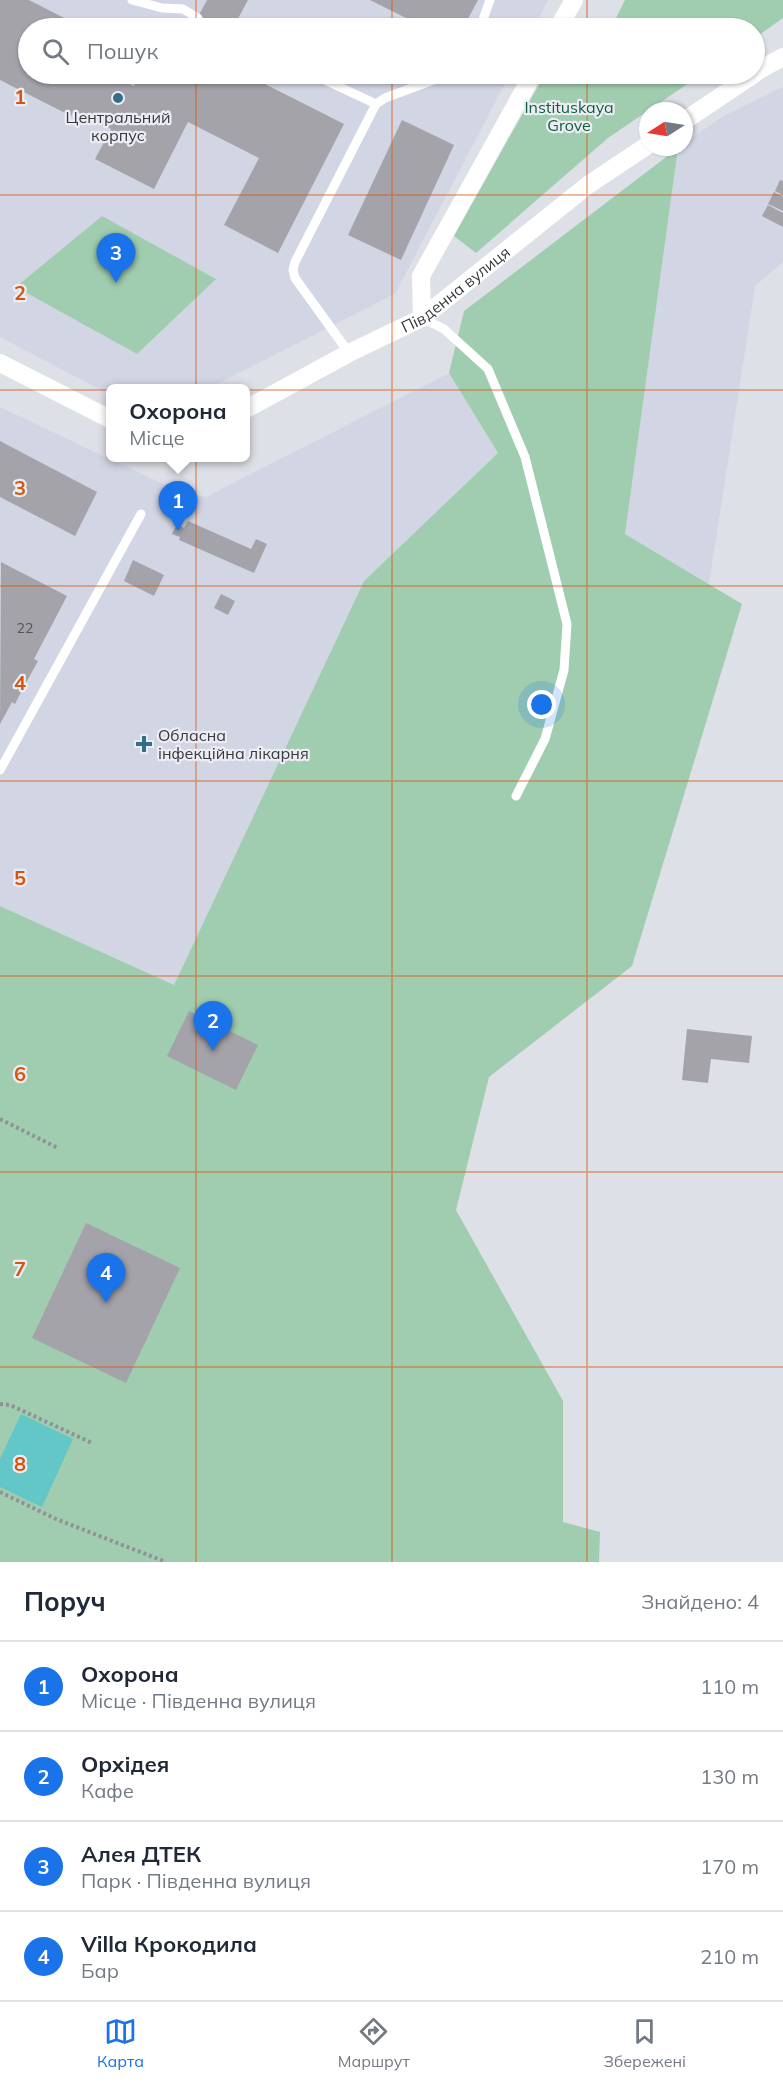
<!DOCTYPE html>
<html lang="uk">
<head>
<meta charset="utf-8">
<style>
  :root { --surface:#fff; --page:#f6f6f7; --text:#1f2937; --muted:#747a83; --line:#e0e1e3; --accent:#1a73e8 }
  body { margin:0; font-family:Mulish,sans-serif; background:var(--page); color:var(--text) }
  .compass { position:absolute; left:639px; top:102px; width:54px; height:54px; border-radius:50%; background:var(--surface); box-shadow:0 2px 4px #0004; rotate:258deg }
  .you { position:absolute; left:542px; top:705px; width:21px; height:21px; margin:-15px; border:4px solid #fff; border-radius:50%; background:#1a73e8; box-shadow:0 0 0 9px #1a73e833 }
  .badge { display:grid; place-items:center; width:39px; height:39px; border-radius:50%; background:var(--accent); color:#fff; font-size:20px; font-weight:700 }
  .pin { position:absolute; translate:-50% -50px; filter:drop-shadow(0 2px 3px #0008) }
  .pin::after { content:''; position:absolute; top:32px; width:21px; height:18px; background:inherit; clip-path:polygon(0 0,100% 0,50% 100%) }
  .popup { position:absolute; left:106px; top:384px; width:144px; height:78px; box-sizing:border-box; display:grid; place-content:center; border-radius:9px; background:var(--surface); filter:drop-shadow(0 2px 4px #0005); font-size:20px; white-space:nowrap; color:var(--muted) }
  .popup b { font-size:22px; color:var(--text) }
  .popup::after { content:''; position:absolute; left:50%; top:100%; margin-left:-12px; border:12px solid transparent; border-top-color:var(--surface) }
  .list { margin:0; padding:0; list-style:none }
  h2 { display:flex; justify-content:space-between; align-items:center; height:78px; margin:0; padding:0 24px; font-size:26px }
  h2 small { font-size:20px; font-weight:400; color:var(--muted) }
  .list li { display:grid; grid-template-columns:39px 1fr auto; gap:18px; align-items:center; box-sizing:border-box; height:90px; padding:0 24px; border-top:2px solid var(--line) }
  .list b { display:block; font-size:22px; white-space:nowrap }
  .list p { margin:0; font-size:20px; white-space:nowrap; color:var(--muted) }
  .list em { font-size:20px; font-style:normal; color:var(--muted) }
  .icon { flex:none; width:33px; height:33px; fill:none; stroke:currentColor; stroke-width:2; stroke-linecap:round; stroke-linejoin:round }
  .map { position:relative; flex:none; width:783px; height:1562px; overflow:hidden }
  .search { position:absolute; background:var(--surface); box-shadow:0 2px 4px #0004; left:18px; right:18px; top:18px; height:66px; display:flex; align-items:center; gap:15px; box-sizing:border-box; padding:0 21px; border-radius:33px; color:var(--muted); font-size:22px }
  .sheet { height:438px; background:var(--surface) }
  nav { display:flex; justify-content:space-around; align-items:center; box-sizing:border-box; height:84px; border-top:2px solid var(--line); background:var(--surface); font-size:16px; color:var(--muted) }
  nav a { display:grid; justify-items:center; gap:3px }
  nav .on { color:var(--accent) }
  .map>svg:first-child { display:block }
  .built { fill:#d2d6e4 }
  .green { fill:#a0cdaf }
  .water { fill:#63c6c7 }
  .building { fill:#a4a3aa }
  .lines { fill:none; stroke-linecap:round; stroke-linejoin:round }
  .path { stroke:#919297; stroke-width:4; stroke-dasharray:3 3; stroke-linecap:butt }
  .lane { stroke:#fff; stroke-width:9 }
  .street { stroke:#fff; stroke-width:18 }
  .grid { fill:none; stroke:#d65611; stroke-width:1.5; stroke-opacity:0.55 }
  .poi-dot { fill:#346e87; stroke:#ecedf4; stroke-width:2 }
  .labels { text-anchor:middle; stroke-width:4.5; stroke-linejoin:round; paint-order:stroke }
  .number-label { font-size:14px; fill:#535458 }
  .park-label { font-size:16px; fill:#105f38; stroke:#ecedf4 }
  .poi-label { font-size:16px; fill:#38393c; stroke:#ecedf4 }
  .street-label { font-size:16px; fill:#38393c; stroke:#ecedf4 }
  .grid-label { font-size:20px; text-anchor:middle; font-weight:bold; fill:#d65611; stroke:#ecedf4; stroke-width:4.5; stroke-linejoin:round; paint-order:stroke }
</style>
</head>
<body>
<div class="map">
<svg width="783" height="1562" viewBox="0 0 783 1562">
  <rect width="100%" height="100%" fill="#dee0e7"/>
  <g class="built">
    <path d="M0,0H548L534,28H28V74H510L395,294L209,388H110V395L0,337Z"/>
    <path d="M783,87V262L755,286L709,584L625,534L678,148L684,147V144L723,116Z"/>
    <path d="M449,373L498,453L364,581L174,985L0,906V407L182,493L206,497Z"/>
  </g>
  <g class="green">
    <path d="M625,0H783V18L755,38L754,28H611Z"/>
    <path d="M545,74H702L608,138L476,253L454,236Z"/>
    <path d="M678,148L625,534L742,604L632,966L489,1077L456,1210L563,1401V1522L600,1532L599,1562H0V906L174,985L364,581L498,453L449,373L464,311Z"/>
    <path d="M102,216L216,279L137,354L16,287Z"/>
  </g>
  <path class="water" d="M21,1414L73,1439L42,1507L0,1487V1459Z"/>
  <g class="building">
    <path d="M0,0H29L84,28H28V74H108L134,86L140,74H245L344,124L278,253L224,225L259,158L188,122L154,189L95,159L111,129L74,110L71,116L0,80Z"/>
    <path d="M207,0H248L233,28H192Z"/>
    <path d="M370,0H478L463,28H426Z"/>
    <path d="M402,120L454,145L401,260L348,235Z"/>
    <path d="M780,180L783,181V195L775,191Z"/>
    <path d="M774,192L783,197V211L768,204Z"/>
    <path d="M768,205L783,213V227L762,216Z"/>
    <path d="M0,441L97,492L75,536L0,497Z"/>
    <path d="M188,521L251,549L256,539L267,544L254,573L179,540L180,537L172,534L177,524L184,528Z"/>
    <path d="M133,560L164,575L154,596L124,581Z"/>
    <path d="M1,562L67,596L34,659L38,661L22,690L15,704L12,702L0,724Z"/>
    <path d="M221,594L235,601L228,615L214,608Z"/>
    <path d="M189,1011L258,1045L236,1090L167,1056Z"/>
    <path d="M687,1029L752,1036L749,1063L711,1059L708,1083L682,1080Z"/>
    <path d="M86,1223L180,1268L126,1383L32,1338Z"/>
  </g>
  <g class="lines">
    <g class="path">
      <path d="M0,1119L58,1148"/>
      <path d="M0,1404L10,1405L92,1443"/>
      <path d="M0,1492L56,1519L166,1562"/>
    </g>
    <g class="lane">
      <path d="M132,0L162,8L183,9L198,18"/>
      <path d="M480,28L490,0"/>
      <path d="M312,74L376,104"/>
      <path d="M422,318L444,329L488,369L525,457L567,624L564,670L545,739L516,796"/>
      <path d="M349,353L295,278L293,270L295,262L376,104L385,98L450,74"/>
      <path d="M0,770L141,514"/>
    </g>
    <g class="street">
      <path d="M558,28L574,0"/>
      <path d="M754,73L783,57"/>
      <path d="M684,121L754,74"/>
      <path d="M422,318L421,276L533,74"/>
      <path d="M0,363L110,419"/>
      <path id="s1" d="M246,409L349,353L422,318L588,185L648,145"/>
    </g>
  </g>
  <path class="grid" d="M196,0V28M392,0V28M587,0V28M196,74V1562M392,74V1562M587,74V1562M0,195H783M0,390H783M0,586H783M0,781H783M0,976H783M0,1172H783M0,1367H783"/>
  <g class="poi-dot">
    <circle cx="118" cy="98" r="6"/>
    <path d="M141 735h6v6h6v6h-6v6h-6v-6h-6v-6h6z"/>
  </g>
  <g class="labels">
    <g class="number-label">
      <text x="25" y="633">22</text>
    </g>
    <g class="park-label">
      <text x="569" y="113">Іnstituskaya<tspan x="569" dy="18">Grove</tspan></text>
    </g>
    <g class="poi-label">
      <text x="118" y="123">Центральний<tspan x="118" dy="18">корпус</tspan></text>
      <text x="158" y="741" text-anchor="start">Обласна<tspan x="158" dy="18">інфекційна лікарня</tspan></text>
    </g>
    <g class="street-label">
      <text dy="6" stroke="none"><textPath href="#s1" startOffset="242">Південна вулиця</textPath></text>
    </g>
  </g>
  <g class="grid-label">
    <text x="20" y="104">1</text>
    <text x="20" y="300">2</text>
    <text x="20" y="495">3</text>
    <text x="20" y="690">4</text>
    <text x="20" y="885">5</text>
    <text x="20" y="1081">6</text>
    <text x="20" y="1276">7</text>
    <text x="20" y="1471">8</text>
  </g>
</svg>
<svg class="compass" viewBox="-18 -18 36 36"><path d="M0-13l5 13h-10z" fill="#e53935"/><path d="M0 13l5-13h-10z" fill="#747a83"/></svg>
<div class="you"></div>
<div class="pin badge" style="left:178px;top:531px">1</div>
<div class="popup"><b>Охорона</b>Місце</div>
<div class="pin badge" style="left:213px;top:1051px">2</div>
<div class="pin badge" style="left:116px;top:283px">3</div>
<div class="pin badge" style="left:106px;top:1303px">4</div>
<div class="search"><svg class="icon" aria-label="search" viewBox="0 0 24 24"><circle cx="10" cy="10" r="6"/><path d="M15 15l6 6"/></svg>Пошук</div>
</div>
<section class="sheet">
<h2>Поруч<small>Знайдено: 4</small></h2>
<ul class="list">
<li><span class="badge">1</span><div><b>Охорона</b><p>Місце · Південна вулиця</p></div><em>110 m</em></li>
<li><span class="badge">2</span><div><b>Орхідея</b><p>Кафе</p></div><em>130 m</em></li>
<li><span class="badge">3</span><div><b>Алея ДТЕК</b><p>Парк · Південна вулиця</p></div><em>170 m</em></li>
<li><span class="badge">4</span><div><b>Villa Крокодила</b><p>Бар</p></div><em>210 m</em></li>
</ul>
</section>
<nav>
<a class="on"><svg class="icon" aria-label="map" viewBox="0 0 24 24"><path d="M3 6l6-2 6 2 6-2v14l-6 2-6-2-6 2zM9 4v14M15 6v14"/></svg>Карта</a>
<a><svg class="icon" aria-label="directions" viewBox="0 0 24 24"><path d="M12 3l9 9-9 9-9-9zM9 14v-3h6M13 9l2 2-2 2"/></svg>Маршрут</a>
<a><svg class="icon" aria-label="saved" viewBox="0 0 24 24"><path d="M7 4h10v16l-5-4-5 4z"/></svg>Збережені</a>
</nav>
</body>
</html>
